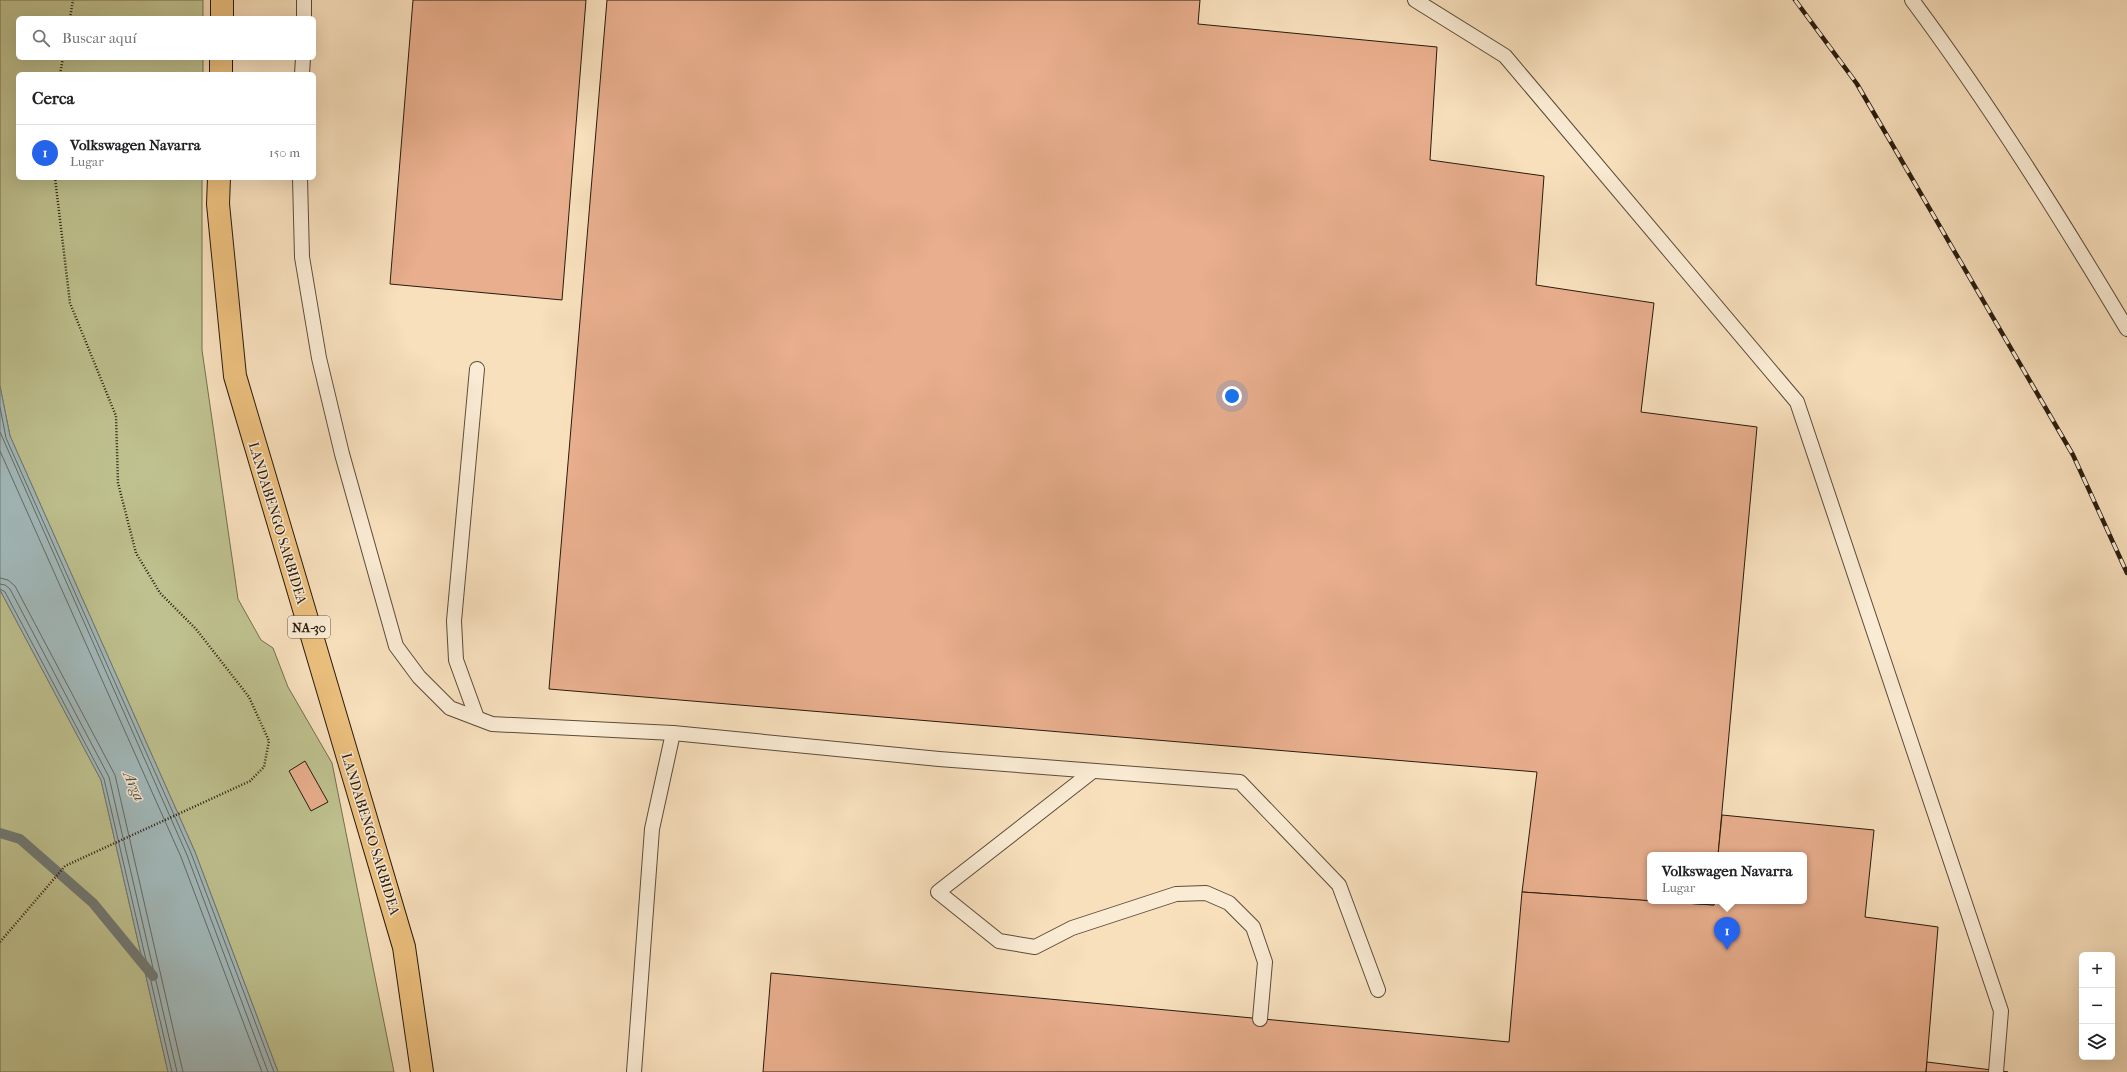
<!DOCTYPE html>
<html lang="es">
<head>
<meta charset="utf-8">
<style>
  :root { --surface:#fff; --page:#f6f6f6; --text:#202124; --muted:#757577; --line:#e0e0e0; --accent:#2563eb }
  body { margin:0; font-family:"IM FELL French Canon",serif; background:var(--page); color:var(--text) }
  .controls { position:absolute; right:12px; bottom:12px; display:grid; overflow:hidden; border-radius:6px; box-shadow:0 4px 16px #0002 }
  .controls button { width:36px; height:36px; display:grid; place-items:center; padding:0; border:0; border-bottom:1px solid var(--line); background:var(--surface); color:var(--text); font:20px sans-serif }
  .you { position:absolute; left:1232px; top:396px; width:14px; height:14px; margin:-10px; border:3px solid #fff; border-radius:50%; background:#1a73e8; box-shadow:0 0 0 6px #1a73e833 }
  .badge { display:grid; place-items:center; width:26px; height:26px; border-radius:50%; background:var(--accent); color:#fff; font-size:13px; font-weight:700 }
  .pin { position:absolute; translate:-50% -33px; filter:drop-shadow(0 1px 2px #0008) }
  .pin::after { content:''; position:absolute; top:21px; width:14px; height:12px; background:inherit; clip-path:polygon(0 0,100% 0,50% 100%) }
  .popup { position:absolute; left:1647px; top:852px; width:160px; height:52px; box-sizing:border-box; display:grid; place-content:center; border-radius:6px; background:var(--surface); filter:drop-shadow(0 1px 3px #0005); font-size:13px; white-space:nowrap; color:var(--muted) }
  .popup b { font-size:15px; color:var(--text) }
  .popup::after { content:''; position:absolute; left:50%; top:100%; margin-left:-8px; border:8px solid transparent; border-top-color:var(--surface) }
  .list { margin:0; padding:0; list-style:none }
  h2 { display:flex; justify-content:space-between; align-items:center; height:52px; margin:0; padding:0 16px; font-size:17px }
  h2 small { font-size:13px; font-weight:400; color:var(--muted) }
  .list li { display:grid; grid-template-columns:26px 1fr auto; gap:12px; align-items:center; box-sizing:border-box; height:56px; padding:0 16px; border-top:1px solid var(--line) }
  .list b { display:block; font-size:15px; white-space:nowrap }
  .list p { margin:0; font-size:13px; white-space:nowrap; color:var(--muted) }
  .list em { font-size:13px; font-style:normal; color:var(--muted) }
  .icon { flex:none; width:22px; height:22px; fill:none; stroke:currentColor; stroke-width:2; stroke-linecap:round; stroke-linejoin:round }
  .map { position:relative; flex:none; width:2127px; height:1072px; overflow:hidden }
  .search { position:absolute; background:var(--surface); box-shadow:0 4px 16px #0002; left:16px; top:16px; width:300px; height:44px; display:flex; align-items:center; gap:10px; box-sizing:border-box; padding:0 14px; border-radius:6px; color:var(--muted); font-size:15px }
  .panel { position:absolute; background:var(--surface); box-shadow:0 4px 16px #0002; left:16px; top:72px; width:300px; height:108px; border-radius:6px }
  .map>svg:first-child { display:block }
  .green { fill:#bfc290; stroke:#746e4f }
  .water { fill:#a2babc; stroke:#717a76 }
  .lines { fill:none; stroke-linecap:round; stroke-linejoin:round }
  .shore { stroke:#656a65; stroke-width:1 }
  .stream { stroke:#717a76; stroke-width:10 }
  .building { fill:#e8ae8d; stroke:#281b0e }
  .service-casing { stroke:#5c4c3a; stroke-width:16 }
  .trunk-casing { stroke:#281b0e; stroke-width:24 }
  .path { stroke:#281b0e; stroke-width:2.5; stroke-dasharray:1 2; stroke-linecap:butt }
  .service { stroke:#faebd4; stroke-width:14 }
  .trunk { stroke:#ecc07e; stroke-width:22 }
  .rail-casing { stroke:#281b0e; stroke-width:4.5 }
  .rail { stroke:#faebd4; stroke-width:3; stroke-dasharray:9; stroke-linecap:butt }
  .labels { text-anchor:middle; stroke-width:3; stroke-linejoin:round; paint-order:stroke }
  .shield { fill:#faebd4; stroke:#675949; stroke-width:1 }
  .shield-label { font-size:13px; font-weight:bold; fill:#281b0e }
  .street-label { font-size:14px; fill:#281b0e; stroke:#faebd4 }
  .water-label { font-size:15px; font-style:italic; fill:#53534b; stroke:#faebd4 }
</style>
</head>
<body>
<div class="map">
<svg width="2127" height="1072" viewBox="0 0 2127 1072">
  <rect width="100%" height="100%" fill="#f8e0bd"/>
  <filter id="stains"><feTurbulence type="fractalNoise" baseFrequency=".005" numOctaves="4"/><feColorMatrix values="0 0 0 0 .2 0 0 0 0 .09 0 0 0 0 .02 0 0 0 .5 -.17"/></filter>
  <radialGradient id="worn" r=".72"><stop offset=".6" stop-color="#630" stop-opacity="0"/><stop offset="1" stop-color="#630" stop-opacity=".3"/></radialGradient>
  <g class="green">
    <path d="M0,0H203V18H18V58H203V74H18V178H202V350L238,599L261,640L273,648L288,687L332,763L394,1072H278L195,852L10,436L0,386Z"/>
    <path d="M0,590L101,780L168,1072H0Z"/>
  </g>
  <path class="water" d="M0,386L10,436L195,852L278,1072H168L101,780L0,590Z"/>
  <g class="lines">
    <g class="shore">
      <path d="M0,407L6,438L191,853L274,1072"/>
      <path d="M0,432L187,855L268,1072"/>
      <path d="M0,451L181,857L262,1072"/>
      <path d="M0,578L8,580L15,586L115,775L183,1072"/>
      <path d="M0,584L5,585L10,589L109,777L177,1072"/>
      <path d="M0,589L5,592L104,779L172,1072"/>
    </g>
    <path class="stream" d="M0,833L20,839L93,903L153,976"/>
  </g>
  <g class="building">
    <path d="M413,0H586L562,300L390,284Z"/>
    <path d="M607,0H1200L1198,24L1437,47L1430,160L1544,176L1536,285L1654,303L1641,412L1757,427L1718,855H1650V901L1522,892L1537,772L549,689Z"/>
    <path d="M305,761L328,802L311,811L289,771Z"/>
    <path d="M1722,815L1874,830L1865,917L1938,927L1926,1072H763L771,973L1509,1042L1522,892L1714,905V901H1804V855H1718Z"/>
    <path d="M1653,901H1714V905Z"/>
    <path d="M1927,1062L2008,1072H1926Z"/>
  </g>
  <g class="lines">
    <defs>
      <g id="service">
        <path d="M1415,0L1505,56L1797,402L2001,1011L1996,1072"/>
        <path d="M1912,0C1990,105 2060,217 2127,329"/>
        <path d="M304,18V0"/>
        <path d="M302,74L303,58"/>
        <path d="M300,178L302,257L319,358L342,454L396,646L419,677L450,708L492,724L673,733L939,759L1240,782L1339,885L1378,990"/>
        <path d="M477,369L454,621L456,660L477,718"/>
        <path d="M1093,771L938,892L999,941L1035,947L1072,928L1176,894L1206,893L1229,903L1253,927L1265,962L1260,1019"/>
        <path d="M634,1072L652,829L673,733"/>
      </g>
      <g id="trunk">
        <path d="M222,18V0"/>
        <path d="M221,74V58"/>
        <path d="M219,178L218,204L235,376L404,947L422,1072"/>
      </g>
    </defs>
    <use href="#service" class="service-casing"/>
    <use href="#trunk" class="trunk-casing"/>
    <g class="path">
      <path d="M70,18L73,0"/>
      <path d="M60,74L63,58"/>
      <path d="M0,942L65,866L250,781L264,767L269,741L249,697L196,629L160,593L136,553L118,483L116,416L70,303L55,178"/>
    </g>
    <use href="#service" class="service"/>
    <use href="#trunk" class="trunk"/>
    <defs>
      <path id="rail" d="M1795,0L1857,84L2073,455L2127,573"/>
    </defs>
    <use href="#rail" class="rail-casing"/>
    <use href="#rail" class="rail"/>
  </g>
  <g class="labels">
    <rect class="shield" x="288" y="616" width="42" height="22" rx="3"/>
    <g class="shield-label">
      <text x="309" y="632">NA-30</text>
    </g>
    <g class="street-label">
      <text transform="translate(278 523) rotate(73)" y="5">LANDABENGO SARBIDEA</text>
      <text transform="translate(371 834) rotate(73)" y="5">LANDABENGO SARBIDEA</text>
    </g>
    <g class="water-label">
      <text transform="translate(134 786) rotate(66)" y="5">Arga</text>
    </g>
  </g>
  <rect width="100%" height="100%" filter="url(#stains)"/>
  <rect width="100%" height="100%" fill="url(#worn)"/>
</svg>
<div class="controls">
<button>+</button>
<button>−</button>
<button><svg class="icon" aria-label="layers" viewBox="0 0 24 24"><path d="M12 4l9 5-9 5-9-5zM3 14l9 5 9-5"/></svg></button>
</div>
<div class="you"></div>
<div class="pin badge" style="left:1727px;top:950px">1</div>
<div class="popup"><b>Volkswagen Navarra</b>Lugar</div>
<div class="search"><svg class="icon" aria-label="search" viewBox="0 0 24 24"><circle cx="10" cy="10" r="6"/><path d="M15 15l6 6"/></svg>Buscar aquí</div>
<section class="panel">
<h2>Cerca<small></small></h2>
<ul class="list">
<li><span class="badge">1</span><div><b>Volkswagen Navarra</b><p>Lugar</p></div><em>150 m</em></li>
</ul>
</section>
</div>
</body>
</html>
